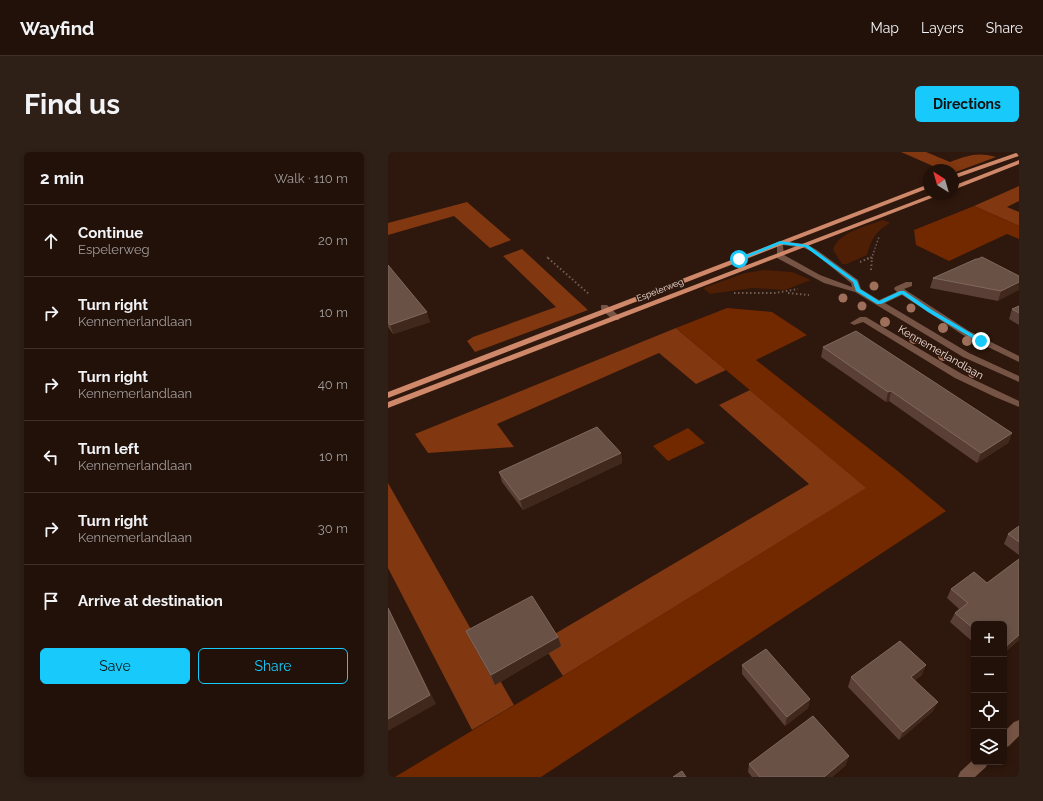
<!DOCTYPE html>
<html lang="en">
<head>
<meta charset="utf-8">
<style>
  :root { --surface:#221109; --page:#2e1f17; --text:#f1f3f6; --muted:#a29d9c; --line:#3f312a; --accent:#17cafb }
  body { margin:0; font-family:Raleway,sans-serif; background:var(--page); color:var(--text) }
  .controls { position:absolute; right:12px; bottom:12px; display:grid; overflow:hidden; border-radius:6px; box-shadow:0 2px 6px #0003 }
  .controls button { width:36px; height:36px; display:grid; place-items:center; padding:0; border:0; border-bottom:1px solid var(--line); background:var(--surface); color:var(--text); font:20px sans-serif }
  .compass { position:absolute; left:535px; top:12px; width:36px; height:36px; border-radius:50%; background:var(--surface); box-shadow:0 2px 6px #0003; rotate:323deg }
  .stop { position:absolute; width:12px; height:12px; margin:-9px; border:3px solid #17cafb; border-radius:50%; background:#fff }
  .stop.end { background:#17cafb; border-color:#fff; box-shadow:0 1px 4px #0008 }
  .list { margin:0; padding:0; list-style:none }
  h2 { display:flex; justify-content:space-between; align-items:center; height:52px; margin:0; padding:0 16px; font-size:17px }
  h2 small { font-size:13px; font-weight:400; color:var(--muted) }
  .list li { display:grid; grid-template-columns:26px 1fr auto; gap:12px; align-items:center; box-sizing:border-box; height:72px; padding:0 16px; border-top:1px solid var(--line) }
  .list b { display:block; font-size:15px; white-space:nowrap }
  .list p { margin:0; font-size:13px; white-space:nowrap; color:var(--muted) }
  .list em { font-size:13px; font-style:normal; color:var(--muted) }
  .actions { display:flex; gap:8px; padding:12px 16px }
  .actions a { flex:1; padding:9px 0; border:1px solid var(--accent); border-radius:6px; text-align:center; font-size:14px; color:var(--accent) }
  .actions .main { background:var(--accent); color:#111 }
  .icon { flex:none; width:22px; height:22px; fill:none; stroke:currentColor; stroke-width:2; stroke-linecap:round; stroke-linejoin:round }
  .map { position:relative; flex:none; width:631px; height:625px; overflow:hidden; border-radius:6px }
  header { display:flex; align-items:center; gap:24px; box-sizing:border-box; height:56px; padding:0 20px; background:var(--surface); border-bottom:1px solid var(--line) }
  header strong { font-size:19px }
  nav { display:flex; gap:22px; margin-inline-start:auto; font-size:14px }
  .intro { display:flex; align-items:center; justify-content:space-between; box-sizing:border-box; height:96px; padding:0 24px }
  h1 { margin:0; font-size:28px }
  .button { padding:10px 18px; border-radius:6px; background:var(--accent); color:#111; font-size:14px; font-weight:700 }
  main { display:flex; gap:24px; padding:0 24px }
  aside { flex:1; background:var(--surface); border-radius:6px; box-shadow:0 2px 6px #0003 }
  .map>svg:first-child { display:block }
  .green { fill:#4e1e05 }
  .forest { fill:#813710 }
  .water { fill:#722900 }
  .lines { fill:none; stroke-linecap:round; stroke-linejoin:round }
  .path-far1 { stroke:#735e55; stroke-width:1.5; stroke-dasharray:1.5 2; stroke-linecap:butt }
  .path { stroke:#735e55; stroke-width:2; stroke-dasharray:1.5 2.5; stroke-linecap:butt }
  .minor { fill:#765445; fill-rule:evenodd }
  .major { fill:#cf896a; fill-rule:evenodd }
  .tree { fill:#9e705b }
  .wall { fill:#593f35 }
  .shaded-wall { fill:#41281d }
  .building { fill:#695146; stroke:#7f685e }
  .route { fill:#17cafb }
  .labels { text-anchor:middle; stroke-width:3; stroke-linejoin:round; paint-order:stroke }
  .far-street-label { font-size:9px; fill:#f3e2db; stroke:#2e170c }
  .street-label { font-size:11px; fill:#f3e2db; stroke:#2e170c }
</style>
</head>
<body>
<header>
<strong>Wayfind</strong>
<nav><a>Map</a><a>Layers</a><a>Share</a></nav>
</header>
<div class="intro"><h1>Find us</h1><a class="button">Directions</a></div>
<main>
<aside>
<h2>2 min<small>Walk · 110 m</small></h2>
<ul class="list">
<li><svg class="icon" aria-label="ahead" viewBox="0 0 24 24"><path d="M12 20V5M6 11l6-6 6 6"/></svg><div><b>Continue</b><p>Espelerweg</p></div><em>20 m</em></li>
<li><svg class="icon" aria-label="right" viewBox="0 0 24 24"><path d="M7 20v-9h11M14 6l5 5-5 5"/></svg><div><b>Turn right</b><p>Kennemerlandlaan</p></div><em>10 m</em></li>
<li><svg class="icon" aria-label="right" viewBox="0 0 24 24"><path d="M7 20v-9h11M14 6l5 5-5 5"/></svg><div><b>Turn right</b><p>Kennemerlandlaan</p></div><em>40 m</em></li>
<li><svg class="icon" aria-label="left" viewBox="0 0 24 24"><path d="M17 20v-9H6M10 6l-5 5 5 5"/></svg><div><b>Turn left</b><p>Kennemerlandlaan</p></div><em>10 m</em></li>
<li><svg class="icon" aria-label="right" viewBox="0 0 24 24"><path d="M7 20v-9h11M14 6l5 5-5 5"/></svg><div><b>Turn right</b><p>Kennemerlandlaan</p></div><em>30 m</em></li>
<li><svg class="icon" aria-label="arrive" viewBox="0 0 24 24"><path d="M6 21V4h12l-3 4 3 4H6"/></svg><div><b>Arrive at destination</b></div></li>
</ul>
<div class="actions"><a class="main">Save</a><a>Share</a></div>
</aside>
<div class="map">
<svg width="631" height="625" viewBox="0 0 631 625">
  <rect width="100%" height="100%" fill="#2e170c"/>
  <g class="green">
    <path d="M495,68L502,71C488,79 483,87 479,103L459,112H454L445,98C449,81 480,73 495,68Z"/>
    <path d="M376,118L404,120L423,128L397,138L365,136L322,142L315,136L357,121Z"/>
  </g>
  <g class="forest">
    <path d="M513,0H538L562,10C582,3 588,0 608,5L565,21V18H554Z"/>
    <path d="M631,34V49L619,55L631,60V74L586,54Z"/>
    <path d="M79,50L123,88L102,96L66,64L0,83V71Z"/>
    <path d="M134,97L200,158L87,200L79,189L85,185L168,155L115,104Z"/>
    <path d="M288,176L338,218L308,232L271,201L109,272L126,295L40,301L27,282Z"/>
    <path d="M362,238L479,336L175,524L153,490L421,332L331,253Z"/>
    <path d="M0,331L126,553L84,578L0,416Z"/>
  </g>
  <g class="water">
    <path d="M586,54L631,74V87L619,82L561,109L528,93L526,78Z"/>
    <path d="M339,156L384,160L419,183L368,208L511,320L558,359L153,625H7L175,524L478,336L288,176Z"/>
    <path d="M300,276L317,291L280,309L265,294Z"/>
  </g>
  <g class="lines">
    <g class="path-far1">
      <path d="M159,105L161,107"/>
      <path d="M479,107L484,105L491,85"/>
      <path d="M484,107V105"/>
    </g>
    <g class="path">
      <path d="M160,106L201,142"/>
      <path d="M472,110L481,106"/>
      <path d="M483,118L484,106"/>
      <path d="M346,141H387L410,137"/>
      <path d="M400,141L421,143"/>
    </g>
    <g class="minor">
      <path d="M392,89L418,92L429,98L470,128L473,137L491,148L509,140L506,137L507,135L518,130H524V134L516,137L581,179L631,204V210L575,183L514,143L497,151L581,201L631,224V230L575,205L467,140L436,131L389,106V91ZM395,93L416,96L425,100L463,131L464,135L432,123L396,103Z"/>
      <path d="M213,153H219L231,164V168H225L213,157Z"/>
      <path d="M472,165H478L574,222L631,249V255L607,245L567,226L475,170L466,173L462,171Z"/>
      <path d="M631,568V584L621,594L616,596V580L626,570Z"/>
      <path d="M586,607V610H600L598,615L587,625H570L572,620Z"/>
    </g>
    <g class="major">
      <path d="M631,0V4L565,27V23Z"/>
      <path d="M631,8V12L565,38V34Z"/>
      <path d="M541,32V36L0,246V240Z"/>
      <path d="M545,42H554L0,256V250Z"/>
    </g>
  </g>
  <g class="tree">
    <circle cx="486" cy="134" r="4.5"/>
    <circle cx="455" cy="146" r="4.5"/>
    <circle cx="474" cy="154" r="4.5"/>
    <circle cx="523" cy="156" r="4.5"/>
    <circle cx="497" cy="170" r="5"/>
    <circle cx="555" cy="176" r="5"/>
    <circle cx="526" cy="187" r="5"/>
    <circle cx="579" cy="189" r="5"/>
    <circle cx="555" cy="204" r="5"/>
    <circle cx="585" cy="221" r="5"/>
  </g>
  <g class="wall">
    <path d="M0,113L42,170L5,182L0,175Z"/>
    <path d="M631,124L610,149L542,136L545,126Z"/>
    <path d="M631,154V173L621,167L624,157Z"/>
    <path d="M435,195L624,281L620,291L589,311L501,249L498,250L433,205Z"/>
    <path d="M233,301L234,311L135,358L114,330L111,320Z"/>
    <path d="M631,374V403L616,392L620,382Z"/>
    <path d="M631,407V488L616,501L586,472V491L562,470L567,461L571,457L559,446L563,437L599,431Z"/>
    <path d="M78,479L170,485L173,494L107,533L83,489Z"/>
    <path d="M354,513L422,547L420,556L397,574L354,522Z"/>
    <path d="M534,523L527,528L545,559L511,588L460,535L463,525Z"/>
    <path d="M361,612L458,613L444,625H364L360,620Z"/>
  </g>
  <g class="shaded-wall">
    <path d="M631,130V138L610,149L613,139Z"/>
    <path d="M39,160L42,170L5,182L2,173Z"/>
    <path d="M503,239L501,249L498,250L500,240Z"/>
    <path d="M624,281L620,291L589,311L593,301Z"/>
    <path d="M233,301L234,311L135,358L132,348Z"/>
    <path d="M0,455L48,552L0,579Z"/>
    <path d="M631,483V488L616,501V496Z"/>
    <path d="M170,485L173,494L107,533L103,523Z"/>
    <path d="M538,513L534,523L519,534L523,525Z"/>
    <path d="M422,547L420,556L397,574L399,565Z"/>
    <path d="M550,550L545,559L511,588L515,580Z"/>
    <path d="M461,604L458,613L444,625H436Z"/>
  </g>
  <g class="building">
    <path d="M594,105L631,124V130L613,139L545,126L588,107H590Z"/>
    <path d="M0,113L39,160L2,173L0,170Z"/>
    <path d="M631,154V161L624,157Z"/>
    <path d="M468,179L624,281L593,301L503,239L500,240L435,195Z"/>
    <path d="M209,275L233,301L132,348L111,320Z"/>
    <path d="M631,374V390L620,382Z"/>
    <path d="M631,407V483L616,496V472H586V477L567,461L580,451L563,437L586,420L599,431Z"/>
    <path d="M144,444L170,485L103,523L78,479Z"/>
    <path d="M0,456L42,543L0,567Z"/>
    <path d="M512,489L538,513L523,525L550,550L515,580L463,525Z"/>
    <path d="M378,497L422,547L399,565L354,513Z"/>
    <path d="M425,564L461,604L436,625H372L361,612Z"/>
    <path d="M294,619L298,625H285Z"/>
  </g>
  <path class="route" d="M392,89L420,93L469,129L472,137L491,149L512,139H516L544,158L596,189L591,190L540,160L514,142L493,152H489L468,139L465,130L417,95L392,92L353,108L349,107Z"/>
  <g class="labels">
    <g class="far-street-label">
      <text transform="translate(272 138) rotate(-21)" y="3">Espelerweg</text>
    </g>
    <g class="street-label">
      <text transform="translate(553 200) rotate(30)" y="4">Kennemerlandlaan</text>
    </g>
  </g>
</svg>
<div class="controls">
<button>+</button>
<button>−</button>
<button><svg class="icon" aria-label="locate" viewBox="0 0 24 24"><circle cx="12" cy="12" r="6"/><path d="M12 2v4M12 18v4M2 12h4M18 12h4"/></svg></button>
<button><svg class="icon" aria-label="layers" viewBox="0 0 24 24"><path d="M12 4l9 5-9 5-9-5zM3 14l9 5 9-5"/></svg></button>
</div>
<svg class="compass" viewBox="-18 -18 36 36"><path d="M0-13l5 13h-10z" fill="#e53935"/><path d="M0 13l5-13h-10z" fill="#a29d9c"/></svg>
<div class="stop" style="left:351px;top:107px"></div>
<div class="stop end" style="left:593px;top:189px"></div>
</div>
</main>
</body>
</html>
